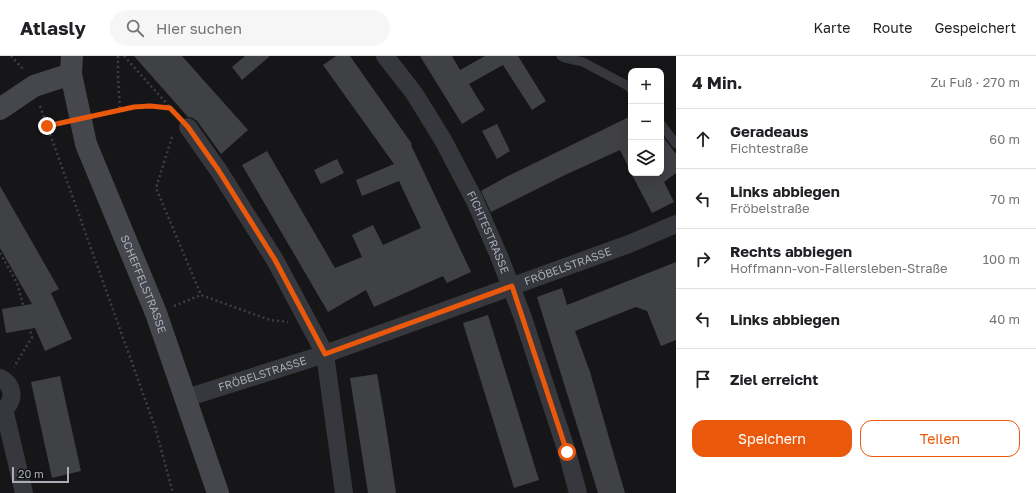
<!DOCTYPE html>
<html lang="de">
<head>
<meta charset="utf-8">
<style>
  :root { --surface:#fff; --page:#f6f6f6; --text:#202124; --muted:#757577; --line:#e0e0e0; --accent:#ea580c }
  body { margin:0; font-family:"Golos Text",sans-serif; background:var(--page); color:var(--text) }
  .controls { position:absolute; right:12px; top:12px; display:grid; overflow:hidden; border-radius:8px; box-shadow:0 4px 16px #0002 }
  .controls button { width:36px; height:36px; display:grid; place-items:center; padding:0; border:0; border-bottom:1px solid var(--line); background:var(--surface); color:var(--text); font:20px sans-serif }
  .scale { position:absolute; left:12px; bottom:10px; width:57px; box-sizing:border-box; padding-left:4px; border:2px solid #a8adb8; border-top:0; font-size:11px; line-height:14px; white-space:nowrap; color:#a8adb8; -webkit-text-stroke:3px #111113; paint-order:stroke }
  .stop { position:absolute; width:12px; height:12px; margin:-9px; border:3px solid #ea580c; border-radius:50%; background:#fff }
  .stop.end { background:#ea580c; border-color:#fff; box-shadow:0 1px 4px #0008 }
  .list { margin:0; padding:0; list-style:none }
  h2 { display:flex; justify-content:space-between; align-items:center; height:52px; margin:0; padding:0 16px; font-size:17px }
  h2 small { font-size:13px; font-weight:400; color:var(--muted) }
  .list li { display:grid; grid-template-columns:26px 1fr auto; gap:12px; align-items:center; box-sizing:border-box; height:60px; padding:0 16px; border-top:1px solid var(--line) }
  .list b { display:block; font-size:15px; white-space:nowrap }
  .list p { margin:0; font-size:13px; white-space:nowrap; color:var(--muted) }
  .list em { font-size:13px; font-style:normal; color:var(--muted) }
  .actions { display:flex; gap:8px; padding:12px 16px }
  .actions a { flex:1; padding:9px 0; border:1px solid var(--accent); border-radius:12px; text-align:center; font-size:14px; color:var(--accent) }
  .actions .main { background:var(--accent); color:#fff }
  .icon { flex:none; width:22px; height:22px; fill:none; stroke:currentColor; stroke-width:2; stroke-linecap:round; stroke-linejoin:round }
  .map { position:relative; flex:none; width:676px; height:437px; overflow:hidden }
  header { display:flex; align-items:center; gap:24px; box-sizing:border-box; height:56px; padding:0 20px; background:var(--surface); border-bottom:1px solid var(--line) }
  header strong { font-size:19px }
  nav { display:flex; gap:22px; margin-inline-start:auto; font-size:14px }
  .search { width:280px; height:36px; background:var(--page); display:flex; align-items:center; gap:10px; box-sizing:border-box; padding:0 14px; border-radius:22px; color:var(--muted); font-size:15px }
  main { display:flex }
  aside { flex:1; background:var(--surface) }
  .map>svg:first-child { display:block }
  .building { fill:#404145 }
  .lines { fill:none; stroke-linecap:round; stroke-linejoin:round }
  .path { stroke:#3d3f44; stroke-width:2.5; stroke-dasharray:2 3; stroke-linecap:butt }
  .lane { stroke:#37383d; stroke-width:9 }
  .street { stroke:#37383d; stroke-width:18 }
  .secondary { stroke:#45474d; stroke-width:22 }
  .route { stroke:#ea580c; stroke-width:5 }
  .labels { text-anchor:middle; stroke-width:3; stroke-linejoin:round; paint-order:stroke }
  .street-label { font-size:11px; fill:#a8adb8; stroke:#111113 }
</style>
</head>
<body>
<header>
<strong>Atlasly</strong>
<div class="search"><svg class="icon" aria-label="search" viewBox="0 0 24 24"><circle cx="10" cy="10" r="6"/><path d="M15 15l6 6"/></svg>Hier suchen</div>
<nav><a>Karte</a><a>Route</a><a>Gespeichert</a></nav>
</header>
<main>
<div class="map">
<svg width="676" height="437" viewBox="0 0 676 437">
  <rect width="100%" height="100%" fill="#161618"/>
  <g class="building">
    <path d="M134,0H182L248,74L221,98L197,65L193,62L188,61Z"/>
    <path d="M245,0H270L242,24L232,11Z"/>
    <path d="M336,0H350L412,88L411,89L471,216L447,227L443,220L374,251L366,234L328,256L242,109L267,95L335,212L362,201L352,179L373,169L383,189L421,172L399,125L362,140L356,124L394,108L323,9Z"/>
    <path d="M420,0H452L460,14L485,0H518L546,45L532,54L503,9L469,28L485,54L462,68Z"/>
    <path d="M631,60V116L620,94L565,119L491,156L481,135L506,121Z"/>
    <path d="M497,68L510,95L497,103L482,75Z"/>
    <path d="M661,78L676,98V117L664,126L674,146L652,157L631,117H659L661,121Z"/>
    <path d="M337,103L344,117L321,128L314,114Z"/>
    <path d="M0,130L59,233L51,237L72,283L45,295L35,272L6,277L2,253L32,248L0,192Z"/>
    <path d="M676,206V284L661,290L647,255L636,251L575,275L590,316L625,437H598L537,241L562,232L567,249Z"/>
    <path d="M488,259L539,424L514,432L463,267Z"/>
    <path d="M377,318L385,364L396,437H368L350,322Z"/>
    <path d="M60,320L81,415L52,422L31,326Z"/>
  </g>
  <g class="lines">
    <g class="path">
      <path d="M11,0L23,13"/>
      <path d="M118,0V21L120,53"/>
      <path d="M124,0L176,58"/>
      <path d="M40,50L155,371L173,437"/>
      <path d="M100,58L133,51L150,49L169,52"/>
      <path d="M47,70L60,67"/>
      <path d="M172,81L156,132L201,239L270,264L288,266"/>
      <path d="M0,197L17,227L32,281L14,311"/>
      <path d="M174,250L201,239"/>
    </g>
    <g class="lane">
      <path d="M561,0L565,2L583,6L628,30L631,33"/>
      <path d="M661,68L676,88"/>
    </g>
    <g class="street">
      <path id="s1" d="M385,0L414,37L443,84L475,145L499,200L522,259L567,396L578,437"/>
      <path d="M188,71L219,115L275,204L325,298L344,437"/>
      <path d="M0,322C15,329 16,348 0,355"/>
      <path id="s2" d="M186,342L325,298L629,188L676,168"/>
      <path d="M4,353L24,437"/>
    </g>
    <g class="secondary">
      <path id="s3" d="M72,0L71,18L86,88L156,257L218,437"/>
      <path d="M0,53L34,30L71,18"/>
    </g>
  </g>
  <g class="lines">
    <path class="route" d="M47,70L134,51L150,50L170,52L188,71L219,115L275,204L325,298L512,230L567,396"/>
  </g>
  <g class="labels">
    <g class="street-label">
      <text dy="4" stroke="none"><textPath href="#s1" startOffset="205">FICHTESTRASSE</textPath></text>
      <text dy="4" stroke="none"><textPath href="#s2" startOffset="404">FRÖBELSTRASSE</textPath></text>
      <text dy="4" stroke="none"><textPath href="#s3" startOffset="241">SCHEFFELSTRASSE</textPath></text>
      <text dy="4" stroke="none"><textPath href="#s2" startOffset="80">FRÖBELSTRASSE</textPath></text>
    </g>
  </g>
</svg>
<div class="controls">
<button>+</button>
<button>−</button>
<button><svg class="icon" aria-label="layers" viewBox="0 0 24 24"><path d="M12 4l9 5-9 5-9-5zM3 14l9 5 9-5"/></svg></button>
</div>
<div class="scale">20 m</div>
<div class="stop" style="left:567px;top:396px"></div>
<div class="stop end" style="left:47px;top:70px"></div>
</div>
<aside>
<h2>4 Min.<small>Zu Fuß · 270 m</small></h2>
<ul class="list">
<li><svg class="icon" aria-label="ahead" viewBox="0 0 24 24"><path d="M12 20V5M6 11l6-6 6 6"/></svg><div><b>Geradeaus</b><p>Fichtestraße</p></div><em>60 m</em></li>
<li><svg class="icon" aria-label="left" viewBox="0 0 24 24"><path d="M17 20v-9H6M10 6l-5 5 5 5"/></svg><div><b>Links abbiegen</b><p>Fröbelstraße</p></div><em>70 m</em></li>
<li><svg class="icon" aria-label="right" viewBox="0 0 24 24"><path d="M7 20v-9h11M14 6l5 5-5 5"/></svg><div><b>Rechts abbiegen</b><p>Hoffmann-von-Fallersleben-Straße</p></div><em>100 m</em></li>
<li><svg class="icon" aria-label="left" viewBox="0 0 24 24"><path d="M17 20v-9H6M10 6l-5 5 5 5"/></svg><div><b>Links abbiegen</b></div><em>40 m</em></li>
<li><svg class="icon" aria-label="arrive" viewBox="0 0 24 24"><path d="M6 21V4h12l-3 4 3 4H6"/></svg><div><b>Ziel erreicht</b></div></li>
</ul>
<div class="actions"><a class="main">Speichern</a><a>Teilen</a></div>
</aside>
</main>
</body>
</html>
